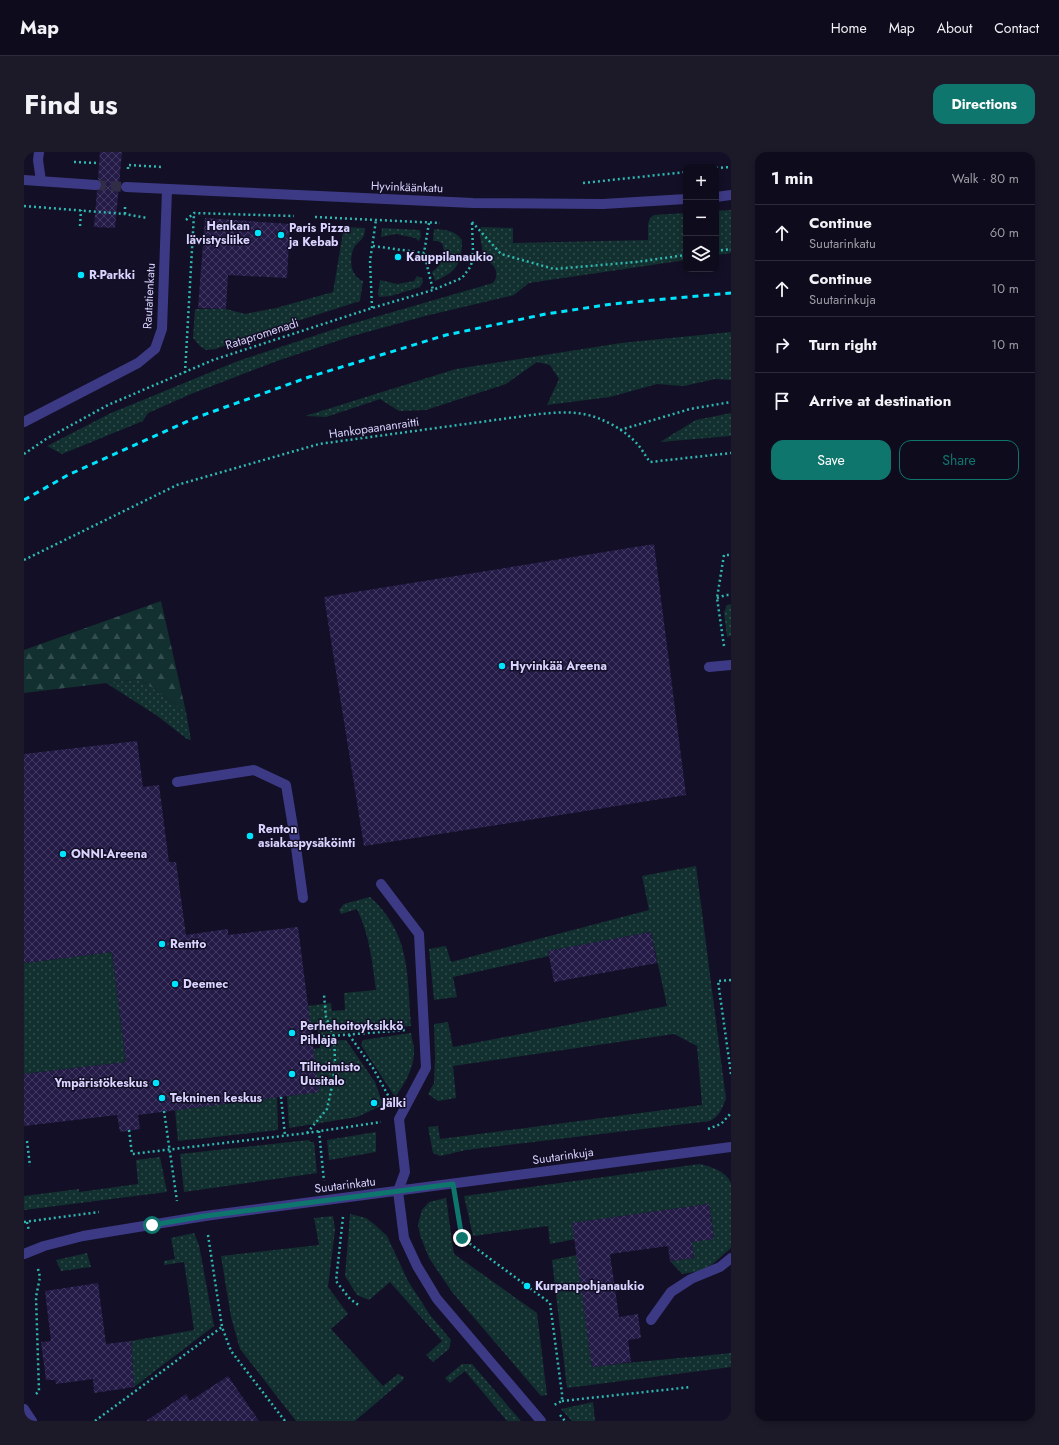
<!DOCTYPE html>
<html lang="en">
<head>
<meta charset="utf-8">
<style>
  :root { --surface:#0e0b1c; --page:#1c1929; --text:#f1f3f6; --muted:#9b9ba3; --line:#2e2b3b; --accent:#0f766e }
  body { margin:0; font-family:Jost,sans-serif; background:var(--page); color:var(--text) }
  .controls { position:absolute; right:12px; top:12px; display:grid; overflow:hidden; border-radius:8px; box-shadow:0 2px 6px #0003 }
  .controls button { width:36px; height:36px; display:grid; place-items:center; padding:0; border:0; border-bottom:1px solid var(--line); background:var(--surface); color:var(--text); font:20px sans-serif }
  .stop { position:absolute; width:12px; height:12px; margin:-9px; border:3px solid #0f766e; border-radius:50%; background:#fff }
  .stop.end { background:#0f766e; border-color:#fff; box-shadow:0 1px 4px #0008 }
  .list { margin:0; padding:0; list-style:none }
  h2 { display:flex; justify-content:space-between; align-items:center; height:52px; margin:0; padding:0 16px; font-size:17px }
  h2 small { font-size:13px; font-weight:400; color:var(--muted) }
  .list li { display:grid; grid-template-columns:26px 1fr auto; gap:12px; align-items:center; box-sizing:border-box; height:56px; padding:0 16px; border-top:1px solid var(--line) }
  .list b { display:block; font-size:15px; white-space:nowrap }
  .list p { margin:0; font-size:13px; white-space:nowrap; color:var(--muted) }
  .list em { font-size:13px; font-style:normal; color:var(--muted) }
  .actions { display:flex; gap:8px; padding:12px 16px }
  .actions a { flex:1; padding:9px 0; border:1px solid var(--accent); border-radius:12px; text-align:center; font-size:14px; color:var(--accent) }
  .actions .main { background:var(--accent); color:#fff }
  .icon { flex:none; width:22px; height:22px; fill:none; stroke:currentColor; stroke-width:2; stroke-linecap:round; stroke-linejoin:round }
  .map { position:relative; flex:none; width:707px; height:1269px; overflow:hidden; border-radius:12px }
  header { display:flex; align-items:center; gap:24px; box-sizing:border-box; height:56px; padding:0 20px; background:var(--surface); border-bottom:1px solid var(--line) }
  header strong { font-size:19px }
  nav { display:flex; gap:22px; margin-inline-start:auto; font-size:14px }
  .intro { display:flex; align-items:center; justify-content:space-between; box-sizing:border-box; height:96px; padding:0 24px }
  h1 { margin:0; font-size:28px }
  .button { padding:10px 18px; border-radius:12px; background:var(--accent); color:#fff; font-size:14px; font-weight:700 }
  main { display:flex; gap:24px; padding:0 24px }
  aside { flex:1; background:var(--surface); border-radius:12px; box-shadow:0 2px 6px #0003 }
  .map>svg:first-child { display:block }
  .grass { fill:url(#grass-dots) }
  .forest { fill:url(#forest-firs) }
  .building { fill:url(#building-cross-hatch) }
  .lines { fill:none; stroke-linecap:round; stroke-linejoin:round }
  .minor-tunnel { stroke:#312d47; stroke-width:10; stroke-dasharray:10 5; stroke-linecap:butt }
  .path { stroke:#2fb8b0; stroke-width:2.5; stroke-dasharray:2 3; stroke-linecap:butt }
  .minor { stroke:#3d3a85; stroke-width:10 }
  .rail { stroke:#00e5ff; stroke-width:3; stroke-dasharray:6 5; stroke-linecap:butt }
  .route { stroke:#0f766e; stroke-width:5 }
  .poi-dot { fill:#00e5ff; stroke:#130f26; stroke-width:1.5 }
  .labels { text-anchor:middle; stroke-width:3; stroke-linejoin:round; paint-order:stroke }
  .street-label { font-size:12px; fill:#d9d4ff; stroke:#130f26 }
  .poi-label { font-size:12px; font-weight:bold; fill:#d9d4ff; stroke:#130f26; text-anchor:start }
</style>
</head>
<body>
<header>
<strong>Map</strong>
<nav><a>Home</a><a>Map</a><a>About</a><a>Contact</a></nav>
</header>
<div class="intro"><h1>Find us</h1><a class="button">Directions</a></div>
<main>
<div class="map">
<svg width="707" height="1269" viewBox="0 0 707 1269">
  <defs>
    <pattern id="grass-dots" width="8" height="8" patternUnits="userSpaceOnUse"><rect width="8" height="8" fill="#12302f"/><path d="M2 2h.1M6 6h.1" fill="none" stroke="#344d4e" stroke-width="1.8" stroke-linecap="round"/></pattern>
    <pattern id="forest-firs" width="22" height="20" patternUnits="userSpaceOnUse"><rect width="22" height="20" fill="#12302f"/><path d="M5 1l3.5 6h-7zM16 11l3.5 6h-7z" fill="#344d4e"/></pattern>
    <pattern id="building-cross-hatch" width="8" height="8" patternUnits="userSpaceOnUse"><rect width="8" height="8" fill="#241b47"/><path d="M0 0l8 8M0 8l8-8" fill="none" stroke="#433b63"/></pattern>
  </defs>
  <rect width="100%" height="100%" fill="#130f26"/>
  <g class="grass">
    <path d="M707,58V101L692,103V59Z"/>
    <path d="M662,61V108L505,131L490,143L401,164L325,185L253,209L167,242L124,261L119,269L38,302L23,294L87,261L214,209L320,174L469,131C477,121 470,112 460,106L456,84L457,75L489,76V91L624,88C625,80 621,68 630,63Z"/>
    <path d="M320,75L341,76C341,90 333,88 329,98C325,110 327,124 339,129L336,149L223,185L192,197L182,198L176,194L169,186L171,157H202L221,162L252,156L309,140Z"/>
    <path d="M358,76L396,78L397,84L395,89L391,86L372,82L357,85Z"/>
    <path d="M410,77C422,78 431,78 438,88C438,111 433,120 411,129L408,120C418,112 423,104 418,91L413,89H409Z"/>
    <path d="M393,124L398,126L399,130L396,135L367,144L355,145L354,142L356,128L373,132L390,129Z"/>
    <path d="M707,180V228L691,227L660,234L633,232L586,245L523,253L535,227L526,213L513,210L482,232L402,258L375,259L356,247L302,265L281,264L432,217L597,191Z"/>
    <path d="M707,261V284L636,290L672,268Z"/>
    <path d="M707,452V484L703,485L700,460L703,453Z"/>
    <path d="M116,527L162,560L167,588L163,587L132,563L82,531Z"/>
    <path d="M672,714L702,947C698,956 696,964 686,969L442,998L416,1004L409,1001L404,975L414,974L416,987L678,953L673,894L650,882L429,914L432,946L414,949L404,942L410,931L411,906L410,872L424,870L429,895L643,854L627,780L524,799L525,804L429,825L433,845L410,848L405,797L422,794L427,810L625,758L618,724Z"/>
    <path d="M346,745C387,782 383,822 387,874L309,882L294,883V878L287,879L284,854L307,851L308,859L321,858L320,841L352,838C348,808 346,785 333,757L317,762L315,758L320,752Z"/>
    <path d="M88,800L102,910L0,922V811Z"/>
    <path d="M387,881C388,888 391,896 390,902C389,918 380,933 371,945L337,893L339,888Z"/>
    <path d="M322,888L351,930L359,953L333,965L265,976L263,944L295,940L289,897L296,896L295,889Z"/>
    <path d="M253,945L254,978L154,989L151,958Z"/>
    <path d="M352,980V1000L305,1008L303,988Z"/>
    <path d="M285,988L286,990H290L293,1021L160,1040L156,1002Z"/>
    <path d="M136,1005L143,1040L0,1058V1044L55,1037V1040L114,1032L112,1008Z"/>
    <path d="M676,1012C688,1015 702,1019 707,1031V1096L690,1111L677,1119L658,1122L646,1109L670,1106L668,1090L690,1086L685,1052L549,1071L551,1087L526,1092L524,1074L449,1084L440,1044Z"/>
    <path d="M422,1046L430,1102L513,1161L523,1243L517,1244L428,1140L405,1106L396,1083L394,1072L398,1058L405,1050Z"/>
    <path d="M326,1062L342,1066L350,1072L363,1084L384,1129L406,1163L427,1188L425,1197L409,1210L402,1203L418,1189L366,1130L345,1148L333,1143L321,1124Z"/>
    <path d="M309,1064L311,1078L304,1135L324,1162L307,1177L359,1234L374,1222L380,1225L379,1228L331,1269H272L216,1197L207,1165L197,1104L295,1093L290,1066Z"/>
    <path d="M170,1081L175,1093L190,1174L110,1235L107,1189L170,1178L160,1110L140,1113V1109L151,1107L147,1086Z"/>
    <path d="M63,1101L67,1115L37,1119L32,1108Z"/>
    <path d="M553,1103L568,1215C615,1209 661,1206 707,1201V1215L543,1236L528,1108Z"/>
    <path d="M438,1212H448L497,1269H483L441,1219L426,1231L421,1226Z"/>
    <path d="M569,1250L571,1269H548L537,1257Z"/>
  </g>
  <path class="forest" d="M137,449L162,560L116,527L0,541V498Z"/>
  <g class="building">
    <path d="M76,0H98L91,76L70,75L73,39L77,37L78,34V30L74,27Z"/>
    <path d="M181,66L266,72L263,126L204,123L202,157L174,156Z"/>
    <path d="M630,392L662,643L340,694L300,445Z"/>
    <path d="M113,589L119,635L135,633L145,710H152L162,783L204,777V783L274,775L295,940L114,963L116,977L96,980L93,963L0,974V922L102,910L88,800L0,811V602Z"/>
    <path d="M627,780L633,811L530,830L524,799Z"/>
    <path d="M685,1052L690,1087L668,1090L670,1106L646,1109L644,1094L586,1102L595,1165L614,1162L617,1186L604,1188L607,1210L568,1215L548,1071Z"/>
    <path d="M74,1131L82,1192L107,1189L110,1235L70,1241L69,1227L32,1232L31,1228H22L17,1190L27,1189L21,1139Z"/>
    <path d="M204,1224L235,1269H122L162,1242L166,1249Z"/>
  </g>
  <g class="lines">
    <path class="minor-tunnel" d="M72,33L102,35"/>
    <g class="path">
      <path d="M50,10L73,11"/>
      <path d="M692,16L707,15"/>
      <path d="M104,17V13L139,15"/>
      <path d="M559,31L662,20"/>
      <path d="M0,54L101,62L123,66"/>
      <path d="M101,62V54"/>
      <path d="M291,65L416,71"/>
      <path d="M162,68L170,61L270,64"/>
      <path d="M448,70L477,102L530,117L612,110L662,103"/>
      <path d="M405,71L400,101L409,138"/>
      <path d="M56,74L57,58"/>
      <path d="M349,94L400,101"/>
      <path d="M692,99L707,97"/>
      <path d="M348,156L346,109L352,68"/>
      <path d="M161,221L170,62"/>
      <path d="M596,278L666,257L707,250"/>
      <path d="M0,302L22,287L84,253L189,208L348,156L409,138L438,126L447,114L449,99L448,70"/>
      <path d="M0,408L153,333L295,292L515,262C529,261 544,259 559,262C578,265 603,279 615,294C619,299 622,305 626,310L707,301"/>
      <path d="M693,446L702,443H707"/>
      <path d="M700,494L693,446L700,403H707"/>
      <path d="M707,828L694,829L707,922"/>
      <path d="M325,883L349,916L365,945"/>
      <path d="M294,885L382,878"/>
      <path d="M257,945L261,983"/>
      <path d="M140,959L153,1049"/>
      <path d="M684,977L697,972L707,961"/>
      <path d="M105,978L108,1002L283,981L357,970"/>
      <path d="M295,979L300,1029"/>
      <path d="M283,981L303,957L309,930L311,908L310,885L302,865L300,843"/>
      <path d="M3,989L6,1014"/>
      <path d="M432,1051L438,1086L526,1151L538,1242V1249L528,1254"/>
      <path d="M319,1065L312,1129L326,1147L336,1154"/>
      <path d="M0,1070L75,1060"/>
      <path d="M3,1070L5,1079"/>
      <path d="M184,1083L198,1175L207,1199L261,1269"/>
      <path d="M12,1242L15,1239L12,1145L16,1125L14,1117"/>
      <path d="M538,1249L667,1235"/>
      <path d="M536,1263L541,1269"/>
      <path d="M71,1269L198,1175"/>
    </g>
    <g class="minor">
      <path d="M15,0L14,8L17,29"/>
      <path d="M0,28L72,33"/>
      <path d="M102,35L449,51L579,52L662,47"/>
      <path d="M692,45L707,43"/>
      <path d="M0,270L114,211L131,197L138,177L143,38"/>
      <path d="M685,515L707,513"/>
      <path d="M153,630L230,618L262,633L270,681L279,746"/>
      <path d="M357,732L395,782L402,916L375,967L381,1020L374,1039L380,1086L393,1114L413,1147L517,1269"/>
      <path d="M0,1102L20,1094L59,1084L181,1064L707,995"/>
      <path d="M627,1168L647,1140L667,1127L696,1115L707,1106"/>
      <path d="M0,1257L8,1269"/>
    </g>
    <path class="rail" d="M0,348L44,323L171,266L285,225L422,183L522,162L588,152L707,141"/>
  </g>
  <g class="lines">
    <path class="route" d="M128,1073L181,1064L429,1032L438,1086"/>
  </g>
  <g class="poi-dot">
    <circle cx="234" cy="81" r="4"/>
    <circle cx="257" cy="83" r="4"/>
    <circle cx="374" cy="105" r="4"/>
    <circle cx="57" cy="123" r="4"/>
    <circle cx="478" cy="514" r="4"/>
    <circle cx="226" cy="684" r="4"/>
    <circle cx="39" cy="702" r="4"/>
    <circle cx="138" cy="792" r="4"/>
    <circle cx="151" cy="832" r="4"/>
    <circle cx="268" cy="881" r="4"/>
    <circle cx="268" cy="922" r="4"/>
    <circle cx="132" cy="931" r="4"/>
    <circle cx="138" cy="946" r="4"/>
    <circle cx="350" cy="951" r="4"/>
    <circle cx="503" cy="1134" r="4"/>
  </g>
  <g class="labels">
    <g class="street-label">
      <text transform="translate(383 35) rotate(2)" y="4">Hyvinkäänkatu</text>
      <text transform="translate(125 144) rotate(-87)" y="4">Rautatienkatu</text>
      <text transform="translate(238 182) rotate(-18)" y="4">Ratapromenadi</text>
      <text transform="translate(350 276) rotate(-8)" y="4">Hankopaananraitti</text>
      <text transform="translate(539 1004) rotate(-8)" y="4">Suutarinkuja</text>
      <text transform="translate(321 1033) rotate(-7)" y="4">Suutarinkatu</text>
    </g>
    <g class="poi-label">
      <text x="226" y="78" text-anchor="end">Henkan<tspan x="226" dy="14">lävistysliike</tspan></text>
      <text x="265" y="80">Paris Pizza<tspan x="265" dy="14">ja Kebab</tspan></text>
      <text x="382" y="109">Kauppilanaukio</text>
      <text x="65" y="127">R-Parkki</text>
      <text x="486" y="518">Hyvinkää Areena</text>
      <text x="234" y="681">Renton<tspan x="234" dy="14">asiakaspysäköinti</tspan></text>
      <text x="47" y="706">ONNI-Areena</text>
      <text x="146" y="796">Rentto</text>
      <text x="159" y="836">Deemec</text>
      <text x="276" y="878">Perhehoitoyksikkö<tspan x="276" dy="14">Pihlaja</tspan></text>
      <text x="276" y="919">Tilitoimisto<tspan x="276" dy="14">Uusitalo</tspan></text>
      <text x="124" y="935" text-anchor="end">Ympäristökeskus</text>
      <text x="146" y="950">Tekninen keskus</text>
      <text x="358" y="955">Jälki</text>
      <text x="511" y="1138">Kurpanpohjanaukio</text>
    </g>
  </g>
</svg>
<div class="controls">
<button>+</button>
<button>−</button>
<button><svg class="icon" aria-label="layers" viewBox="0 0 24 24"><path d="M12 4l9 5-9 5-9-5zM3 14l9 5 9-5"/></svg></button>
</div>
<div class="stop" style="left:128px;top:1073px"></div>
<div class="stop end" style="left:438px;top:1086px"></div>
</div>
<aside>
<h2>1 min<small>Walk · 80 m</small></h2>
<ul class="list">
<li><svg class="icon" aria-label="ahead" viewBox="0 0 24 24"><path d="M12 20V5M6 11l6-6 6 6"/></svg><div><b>Continue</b><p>Suutarinkatu</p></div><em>60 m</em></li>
<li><svg class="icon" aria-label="ahead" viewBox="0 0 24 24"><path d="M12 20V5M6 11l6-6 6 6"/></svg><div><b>Continue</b><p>Suutarinkuja</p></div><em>10 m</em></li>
<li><svg class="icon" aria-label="right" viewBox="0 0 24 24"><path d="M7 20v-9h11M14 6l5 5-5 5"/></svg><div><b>Turn right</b></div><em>10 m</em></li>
<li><svg class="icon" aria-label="arrive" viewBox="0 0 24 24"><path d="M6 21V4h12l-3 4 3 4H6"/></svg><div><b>Arrive at destination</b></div></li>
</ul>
<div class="actions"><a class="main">Save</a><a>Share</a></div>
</aside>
</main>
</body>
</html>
